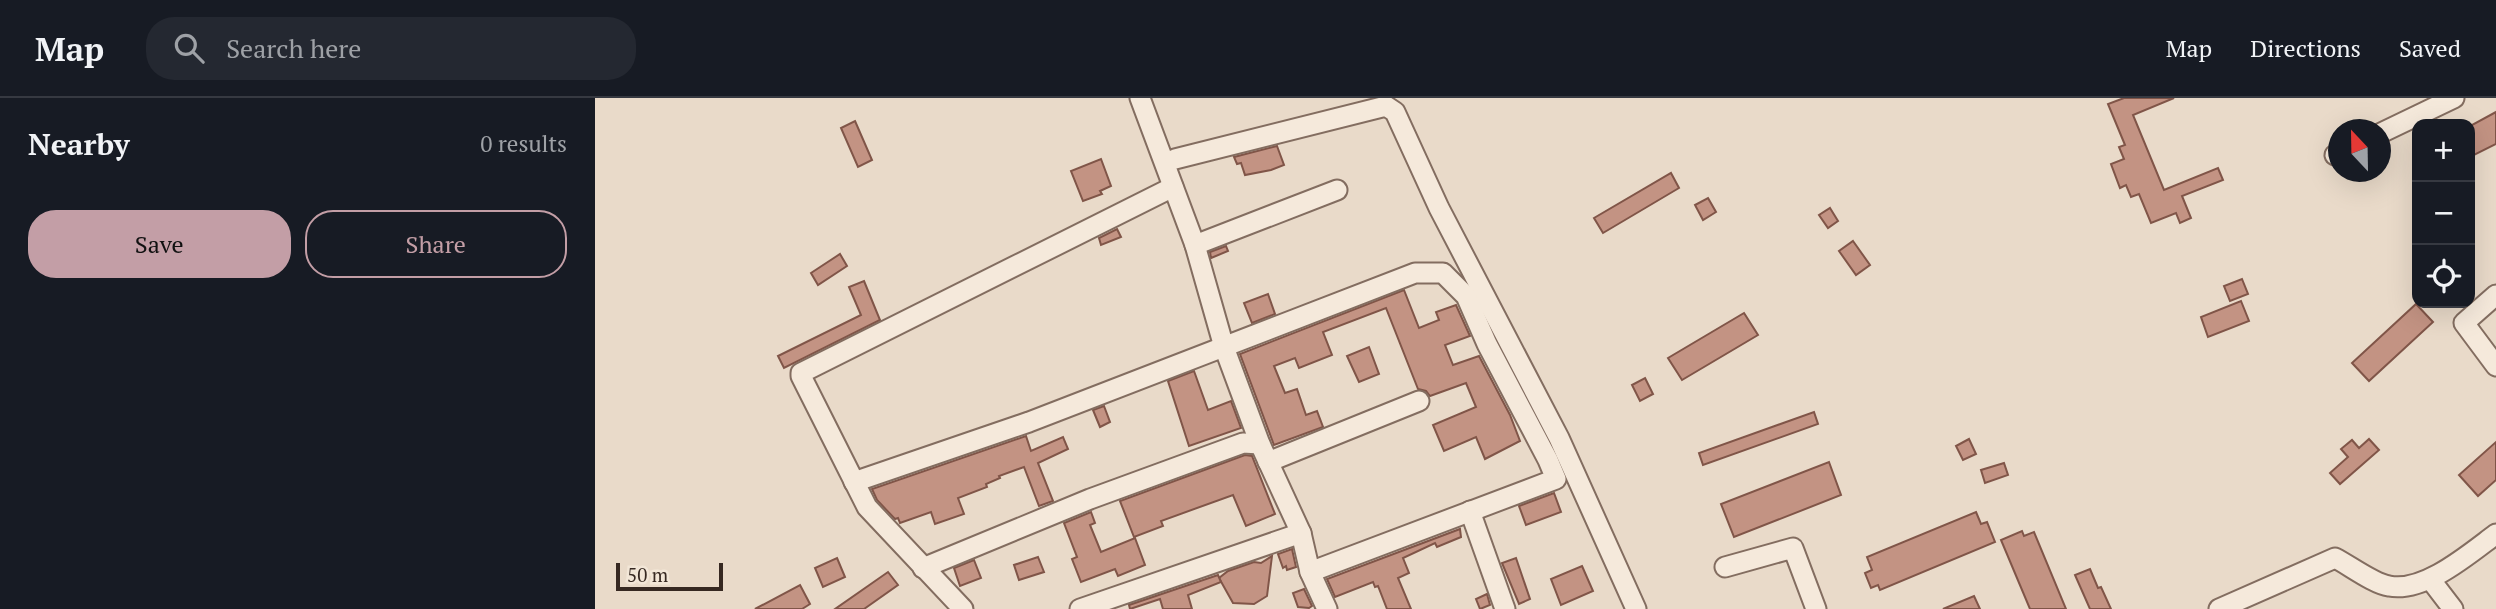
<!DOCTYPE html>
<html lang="en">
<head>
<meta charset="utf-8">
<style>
  :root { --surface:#171b24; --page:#242831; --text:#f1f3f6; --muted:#9ea1a6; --line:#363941; --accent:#c39ea6 }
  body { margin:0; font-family:"PT Serif",serif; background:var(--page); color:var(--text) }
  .controls { position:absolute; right:21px; top:21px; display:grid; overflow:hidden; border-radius:14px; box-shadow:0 7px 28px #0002 }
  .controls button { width:63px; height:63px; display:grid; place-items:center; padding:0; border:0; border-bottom:2px solid var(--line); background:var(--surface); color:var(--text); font:35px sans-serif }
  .compass { position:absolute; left:1733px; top:21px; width:63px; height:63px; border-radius:50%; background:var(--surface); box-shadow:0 7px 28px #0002; rotate:338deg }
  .scale { position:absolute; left:21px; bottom:18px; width:107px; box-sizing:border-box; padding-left:7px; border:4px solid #362821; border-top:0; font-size:19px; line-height:24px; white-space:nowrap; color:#362821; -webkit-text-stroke:5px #f2e6d7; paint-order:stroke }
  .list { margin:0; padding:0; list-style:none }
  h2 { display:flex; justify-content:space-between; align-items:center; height:91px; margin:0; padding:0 28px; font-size:30px }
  h2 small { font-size:23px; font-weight:400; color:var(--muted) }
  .actions { display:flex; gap:14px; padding:21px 28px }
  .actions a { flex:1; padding:16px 0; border:2px solid var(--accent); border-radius:28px; text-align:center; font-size:24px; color:var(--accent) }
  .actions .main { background:var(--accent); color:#111 }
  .icon { flex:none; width:38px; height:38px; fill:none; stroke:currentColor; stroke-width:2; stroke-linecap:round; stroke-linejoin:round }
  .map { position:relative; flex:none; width:1901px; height:511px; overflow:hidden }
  header { display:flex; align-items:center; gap:42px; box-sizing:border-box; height:98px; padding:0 35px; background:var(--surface); border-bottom:2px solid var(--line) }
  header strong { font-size:33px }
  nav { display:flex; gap:38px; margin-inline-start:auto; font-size:24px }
  .search { width:490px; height:63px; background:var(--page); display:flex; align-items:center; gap:18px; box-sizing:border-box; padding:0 24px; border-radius:28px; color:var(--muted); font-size:26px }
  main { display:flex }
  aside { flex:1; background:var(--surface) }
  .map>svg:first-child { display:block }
  .building { fill:#c39383; stroke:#805548; stroke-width:2 }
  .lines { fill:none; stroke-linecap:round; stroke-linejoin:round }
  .minor-casing { stroke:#836d60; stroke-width:23 }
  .minor { stroke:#f5e9db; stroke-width:19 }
</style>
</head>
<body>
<header>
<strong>Map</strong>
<div class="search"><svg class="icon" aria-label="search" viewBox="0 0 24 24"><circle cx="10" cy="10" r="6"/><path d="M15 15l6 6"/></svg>Search here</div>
<nav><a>Map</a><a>Directions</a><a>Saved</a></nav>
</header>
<main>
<aside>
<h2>Nearby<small>0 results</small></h2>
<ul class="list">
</ul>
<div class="actions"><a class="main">Save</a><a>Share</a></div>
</aside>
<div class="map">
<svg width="1901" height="511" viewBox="0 0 1901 511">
  <rect width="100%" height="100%" fill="#e9dac9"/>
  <g class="building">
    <path d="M1529,0H1579L1538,17L1569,92L1623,70L1628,82L1587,98L1596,120L1585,125L1581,115L1556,125L1544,96L1536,99L1531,87L1525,90L1516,66L1529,61L1524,49L1530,47L1513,6Z"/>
    <path d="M1901,14V46L1875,59V28Z"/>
    <path d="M260,23L277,62L263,69L246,30Z"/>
    <path d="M682,48L689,67L676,72L650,77L646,65L642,66L639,59Z"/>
    <path d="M506,61L516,88L505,93L507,96L488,103L476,73Z"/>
    <path d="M1076,75L1084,90L1008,135L999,120Z"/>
    <path d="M1113,100L1121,114L1108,122L1100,107Z"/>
    <path d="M1235,110L1243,123L1233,130L1224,117Z"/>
    <path d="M522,131L526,139L506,147L504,140Z"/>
    <path d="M1258,143L1275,167L1261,177L1244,153Z"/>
    <path d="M631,148L633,153L616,160L615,154Z"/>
    <path d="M245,156L252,168L223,187L216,175Z"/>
    <path d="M1647,181L1653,196L1635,203L1629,188Z"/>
    <path d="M269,183L285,222L189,270L183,258L266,217L254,189Z"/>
    <path d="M809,192L824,230L844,222L841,214L861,207L875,238L850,247L858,267L884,258L915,317L925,343L890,361L881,339L849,353L838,327L881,309L871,285L835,298L831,293L823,291L791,210L728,234L737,257L704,270L700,260L679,268L690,295L702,291L711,317L722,313L728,329L679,347L645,256Z"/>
    <path d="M673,196L680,216L657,225L649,205Z"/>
    <path d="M1646,203L1654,223L1613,239L1606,219Z"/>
    <path d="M1821,206L1838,224L1774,283L1757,265Z"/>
    <path d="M1149,215L1163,237L1087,282L1073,260Z"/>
    <path d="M774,249L784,276L764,284L752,258Z"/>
    <path d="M599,273L613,312L636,303L646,330L594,348L573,283Z"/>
    <path d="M1050,280L1058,296L1045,303L1037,287Z"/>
    <path d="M509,308L515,324L505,329L498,312Z"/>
    <path d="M1219,314L1223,326L1108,367L1104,355Z"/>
    <path d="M431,338L436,353L468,339L473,351L443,365L458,403L444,408L429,369L404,378L405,380L391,386L392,389L363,400L369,416L340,426L336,414L305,425L303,420L300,421L282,402L277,391Z"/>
    <path d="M1374,341L1381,356L1368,362L1361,348Z"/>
    <path d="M1774,341L1784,352L1745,386L1735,375L1753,359L1746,351L1757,342L1764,350Z"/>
    <path d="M1901,344V382L1883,398L1864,377Z"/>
    <path d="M650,357L657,358L680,416L651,428L638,397L566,423L568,428L539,439L525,403Z"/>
    <path d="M1234,364L1246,397L1139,439L1126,406Z"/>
    <path d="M1409,365L1413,377L1390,385L1386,372Z"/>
    <path d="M959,395L966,414L931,427L924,408Z"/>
    <path d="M496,414L500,425L495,427L506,454L540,440L550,467L523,478L520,471L486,484L477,461L482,459L469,425Z"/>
    <path d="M1381,414L1386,426L1392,424L1400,444L1285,492L1283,487L1276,490L1270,475L1277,472L1272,459Z"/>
    <path d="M865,431L866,439L842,449L840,445L808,460L814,475L803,480L816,511H792L783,488L780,489L778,484L740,499L732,481Z"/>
    <path d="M1427,433L1429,438L1439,434L1471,511H1435L1406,442Z"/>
    <path d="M697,451L701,469L692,472L691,468L688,470L683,456Z"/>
    <path d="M677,458L672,498L659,506L638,505L624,480L633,473L659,464L666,465Z"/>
    <path d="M443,459L449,474L424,482L419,467Z"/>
    <path d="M242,460L250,479L228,489L220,470Z"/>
    <path d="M921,460L935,501L924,506L907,465Z"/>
    <path d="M379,462L386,480L365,488L359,470Z"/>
    <path d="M987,468L998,493L966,507L956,481Z"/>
    <path d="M1495,471L1503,490L1506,489L1516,511H1495L1480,477Z"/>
    <path d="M293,474L303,487L269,511H240Z"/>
    <path d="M623,477L626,484L593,497L597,511H568L565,501L535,511L534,507Z"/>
    <path d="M205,487L215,506L207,511H160Z"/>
    <path d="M709,491L717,508L714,510L703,509L698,495Z"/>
    <path d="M892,496L895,507L885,511L881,501Z"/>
    <path d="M1379,498L1385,511H1348Z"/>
  </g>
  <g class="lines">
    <defs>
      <g id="minor">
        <path d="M545,0L600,147L629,249L665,346L706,435L715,474L732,511"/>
        <path d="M1786,35L1859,0"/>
        <path d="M1740,57L1744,55"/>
        <path d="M580,61L791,8L800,14L844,110L964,340L1041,511"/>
        <path d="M600,147L742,92"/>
        <path d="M1901,197L1869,225L1901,268"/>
        <path d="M673,364L824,303"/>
        <path d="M259,384L434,324L820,175H848L871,198L892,246L953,362L961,381L715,474"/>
        <path d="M875,413L910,511"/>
        <path d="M1130,469L1198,450L1221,511"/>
        <path d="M328,470L495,401L648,345L665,346"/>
        <path d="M1835,481L1858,511"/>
        <path d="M368,511L272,409L206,278V275L578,89"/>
        <path d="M485,511L706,435"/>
        <path d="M1624,511L1740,460C1754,467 1779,486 1794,488C1829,495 1874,456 1901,436"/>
      </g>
    </defs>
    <use href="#minor" class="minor-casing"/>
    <use href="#minor" class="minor"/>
  </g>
</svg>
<div class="controls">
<button>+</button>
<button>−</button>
<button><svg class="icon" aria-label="locate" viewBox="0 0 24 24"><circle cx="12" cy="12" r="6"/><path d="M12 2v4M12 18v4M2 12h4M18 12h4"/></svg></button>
</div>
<svg class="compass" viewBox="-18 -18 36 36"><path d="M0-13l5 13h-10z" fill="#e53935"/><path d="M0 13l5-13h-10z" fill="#9ea1a6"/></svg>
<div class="scale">50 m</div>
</div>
</main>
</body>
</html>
